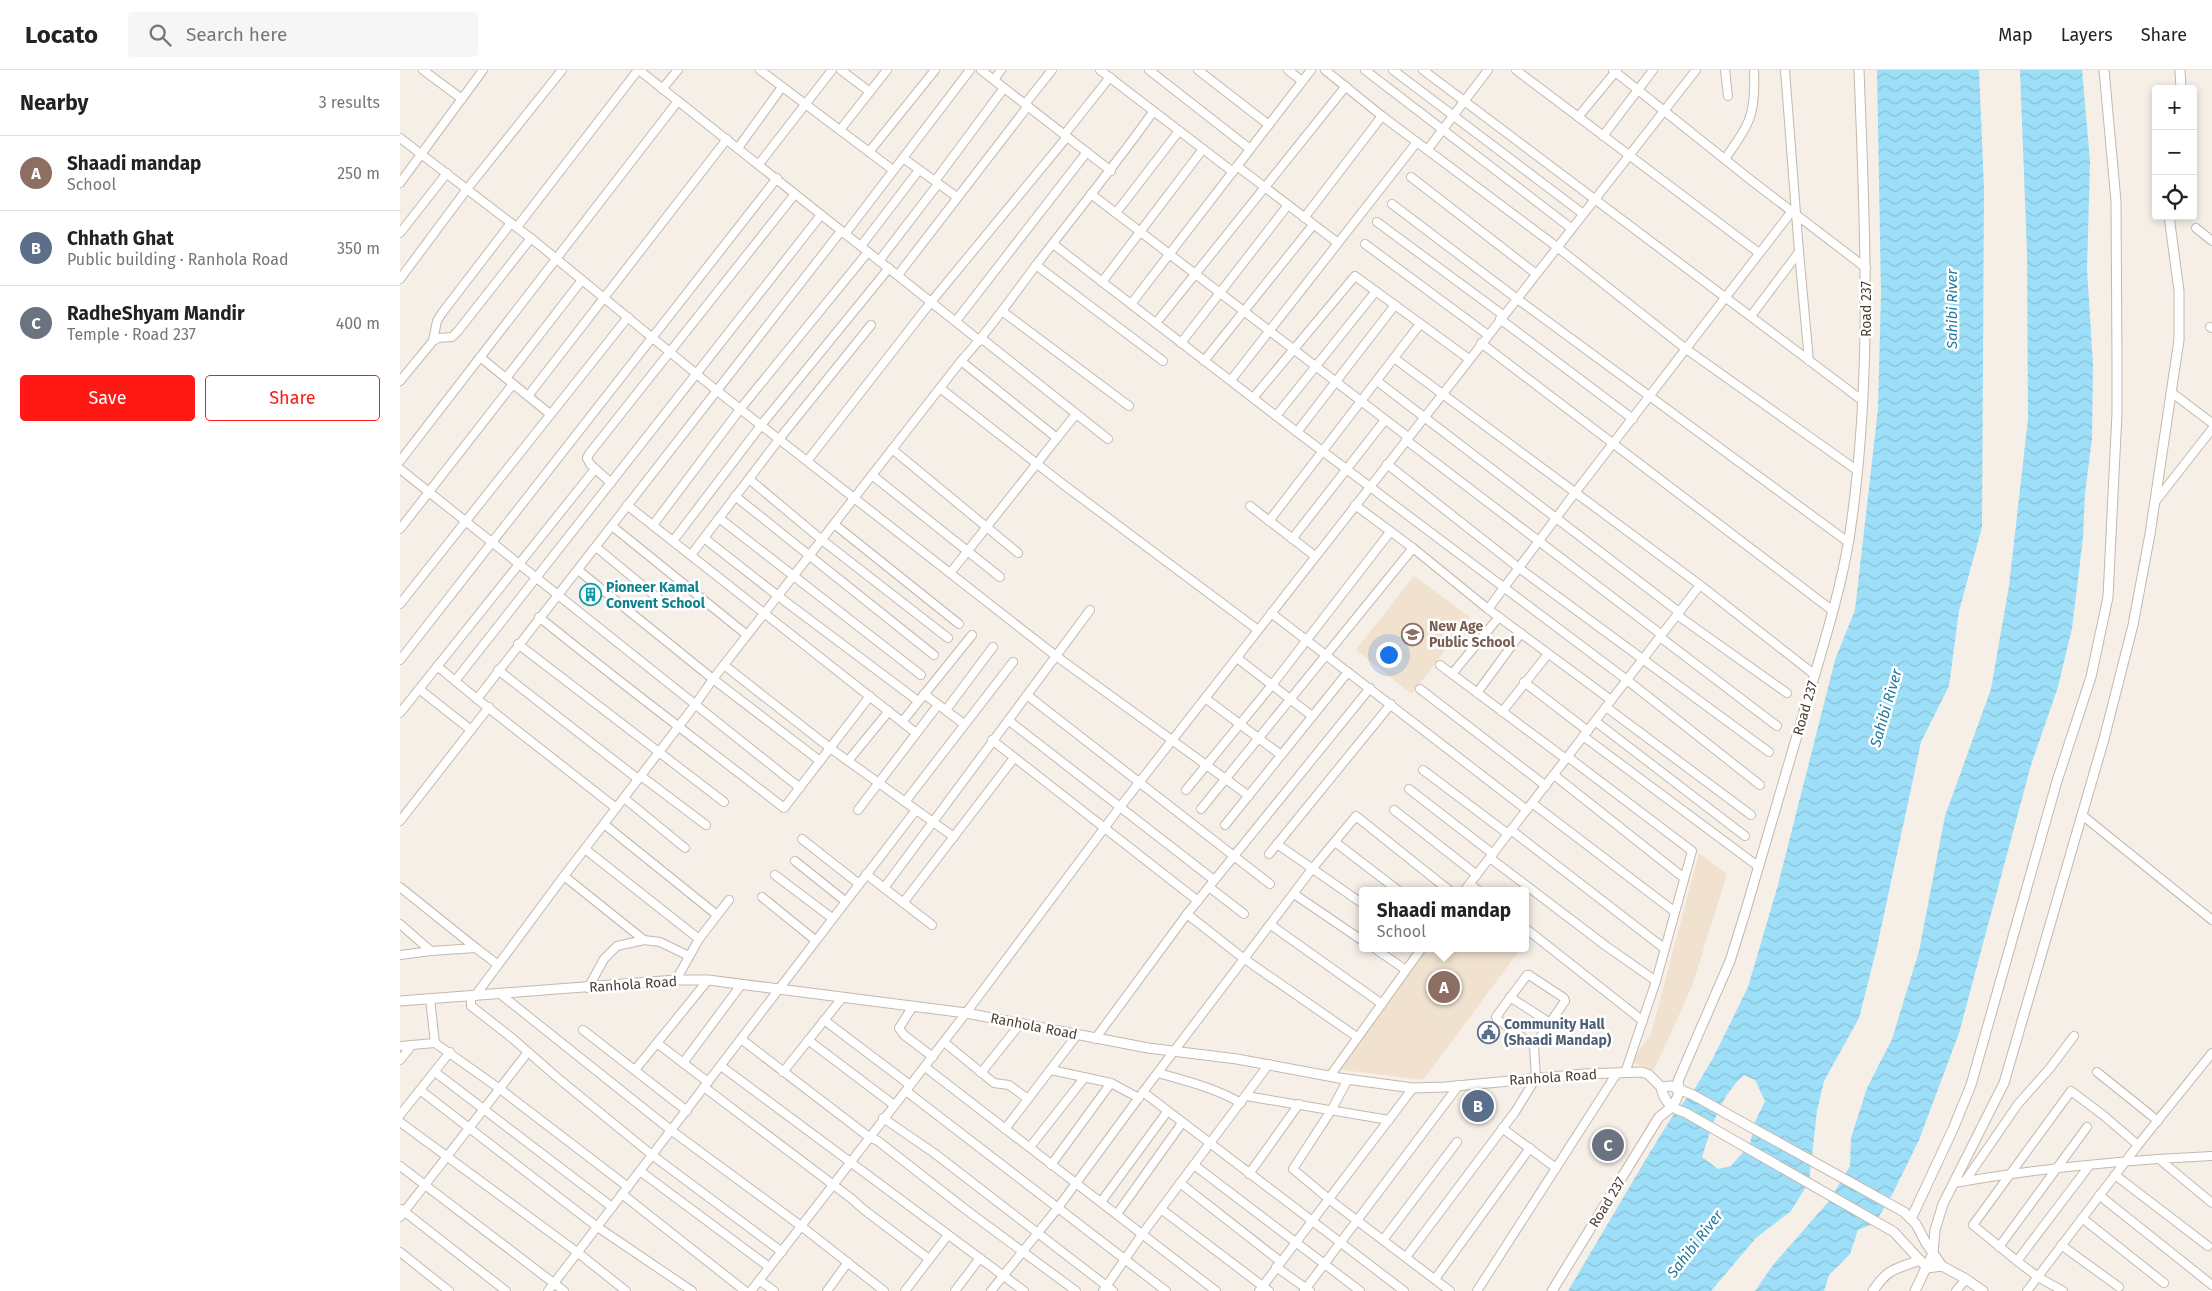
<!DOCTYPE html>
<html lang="en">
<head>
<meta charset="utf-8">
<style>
  :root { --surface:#fff; --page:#f6f6f6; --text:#222; --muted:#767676; --line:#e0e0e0; --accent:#ff1814 }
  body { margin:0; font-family:"Fira Sans",sans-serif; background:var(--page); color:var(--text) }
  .controls { position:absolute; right:15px; top:15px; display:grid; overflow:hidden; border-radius:5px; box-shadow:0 2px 8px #0003 }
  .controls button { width:45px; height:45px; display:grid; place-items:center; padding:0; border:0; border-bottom:1px solid var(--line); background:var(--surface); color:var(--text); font:25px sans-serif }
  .you { position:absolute; left:988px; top:584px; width:18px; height:18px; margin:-12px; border:4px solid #fff; border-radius:50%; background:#1a73e8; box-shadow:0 0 0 8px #1a73e833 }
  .badge { display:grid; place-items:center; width:32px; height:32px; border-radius:50%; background:var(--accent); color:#fff; font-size:16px; font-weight:700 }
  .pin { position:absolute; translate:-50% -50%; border:2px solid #fff; box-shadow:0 1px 5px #0006 }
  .popup { position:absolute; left:959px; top:817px; width:170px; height:65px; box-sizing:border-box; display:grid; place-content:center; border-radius:5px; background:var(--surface); filter:drop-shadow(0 1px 4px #0005); font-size:16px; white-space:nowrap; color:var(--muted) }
  .popup b { font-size:19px; color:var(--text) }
  .popup::after { content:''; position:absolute; left:50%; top:100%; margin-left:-10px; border:10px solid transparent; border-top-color:var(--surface) }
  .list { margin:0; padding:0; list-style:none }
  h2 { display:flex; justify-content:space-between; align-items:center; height:65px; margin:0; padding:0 20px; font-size:21px }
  h2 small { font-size:16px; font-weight:400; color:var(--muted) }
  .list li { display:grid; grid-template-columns:32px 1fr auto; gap:15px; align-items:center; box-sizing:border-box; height:75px; padding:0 20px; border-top:1px solid var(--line) }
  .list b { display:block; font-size:19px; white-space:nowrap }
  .list p { margin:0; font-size:16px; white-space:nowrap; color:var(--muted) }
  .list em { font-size:16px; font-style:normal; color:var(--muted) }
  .actions { display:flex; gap:10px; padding:15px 20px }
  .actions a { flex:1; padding:11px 0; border:1px solid var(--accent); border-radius:5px; text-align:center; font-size:18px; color:var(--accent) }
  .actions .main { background:var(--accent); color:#fff }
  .icon { flex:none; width:28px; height:28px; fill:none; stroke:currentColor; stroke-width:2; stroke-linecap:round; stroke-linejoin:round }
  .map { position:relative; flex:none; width:1812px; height:1221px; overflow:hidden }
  header { display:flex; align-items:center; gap:30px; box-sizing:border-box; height:70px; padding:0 25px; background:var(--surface); border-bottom:1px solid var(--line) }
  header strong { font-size:24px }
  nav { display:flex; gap:28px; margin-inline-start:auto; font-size:18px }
  .search { width:350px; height:45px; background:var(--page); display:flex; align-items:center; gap:12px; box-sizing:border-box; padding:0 18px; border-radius:5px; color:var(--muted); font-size:19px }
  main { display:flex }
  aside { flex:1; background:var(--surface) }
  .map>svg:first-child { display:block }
  .education { fill:#f0e2cf }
  .water { fill:url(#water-waves); fill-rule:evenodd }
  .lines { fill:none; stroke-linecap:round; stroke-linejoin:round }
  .minor-casing { stroke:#c5b8ab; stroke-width:10 }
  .tertiary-casing { stroke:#c5b8ab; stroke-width:11 }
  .minor { stroke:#fff; stroke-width:8 }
  .tertiary { stroke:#fff; stroke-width:9 }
  .labels { text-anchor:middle; stroke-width:5; stroke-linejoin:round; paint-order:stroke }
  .street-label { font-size:14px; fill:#493f35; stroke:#fff }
  .culture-label { font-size:14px; font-weight:bold; fill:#0d838f; stroke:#fff; text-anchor:start }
  .education-label { font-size:14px; font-weight:bold; fill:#785e54; stroke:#fff; text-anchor:start }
  .service-label { font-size:14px; font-weight:bold; fill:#4e5e75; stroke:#fff; text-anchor:start }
  .water-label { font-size:15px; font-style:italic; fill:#1e7a9f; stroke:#fff }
</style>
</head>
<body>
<header>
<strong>Locato</strong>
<div class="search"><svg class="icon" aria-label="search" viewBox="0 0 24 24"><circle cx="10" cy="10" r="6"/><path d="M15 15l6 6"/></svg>Search here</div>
<nav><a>Map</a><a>Layers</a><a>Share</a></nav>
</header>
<main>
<aside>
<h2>Nearby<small>3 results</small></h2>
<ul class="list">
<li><span class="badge" style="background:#8d6e63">A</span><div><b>Shaadi mandap</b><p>School</p></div><em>250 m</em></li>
<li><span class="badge" style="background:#5c6f8a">B</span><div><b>Chhath Ghat</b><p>Public building · Ranhola Road</p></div><em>350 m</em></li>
<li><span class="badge" style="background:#6b7280">C</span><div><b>RadheShyam Mandir</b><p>Temple · Road 237</p></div><em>400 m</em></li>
</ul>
<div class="actions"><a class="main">Save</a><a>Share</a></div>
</aside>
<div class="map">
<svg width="1812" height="1221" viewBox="0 0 1812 1221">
  <defs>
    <pattern id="water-waves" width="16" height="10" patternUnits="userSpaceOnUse" patternTransform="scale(1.25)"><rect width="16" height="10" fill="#9ddff8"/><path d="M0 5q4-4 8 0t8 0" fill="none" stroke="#89c0d5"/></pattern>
  </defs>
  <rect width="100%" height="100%" fill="#f5efe7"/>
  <g class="education">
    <path d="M1014,506L1070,547L1012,624L956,580Z"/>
    <path d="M1299,783L1327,804L1292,916L1254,1000L1231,992L1251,964Z"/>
    <path d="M1025,878H1113L1118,882L1023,1010L935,999Z"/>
  </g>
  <g class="water">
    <path d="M1477,0H1579L1584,119L1582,457L1559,541L1549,616L1521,672L1477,877L1459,948L1424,1011L1417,1041L1409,1112L1391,1141L1356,1168L1311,1221H1168L1249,1084L1275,1042L1294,1020L1313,988L1348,917L1378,815L1435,590L1455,540L1478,339L1481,224ZM1344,1005L1355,1010L1365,1031L1355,1052L1350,1074L1331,1096L1318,1099L1302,1087C1312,1057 1319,1027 1344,1005Z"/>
    <path d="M1620,0H1682L1690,91L1687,199L1693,295L1692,368L1685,423L1683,468L1672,558L1658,617L1631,695L1559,963L1519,1070L1493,1123L1475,1153L1458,1160L1450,1184L1429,1205L1424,1221H1355L1373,1195L1429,1131L1450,1096L1451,1068L1467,1018L1492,969L1519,881L1545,746L1591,619L1609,516L1628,349L1627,183Z"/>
  </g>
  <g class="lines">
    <defs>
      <g id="minor">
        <path d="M23,0L62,29"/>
        <path d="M239,0L580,271"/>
        <path d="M360,0L493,100"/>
        <path d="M441,0L470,22"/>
        <path d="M581,0L711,101"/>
        <path d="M700,0L833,102"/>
        <path d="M749,0L850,79"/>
        <path d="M798,0L869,55"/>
        <path d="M888,0L902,11"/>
        <path d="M925,0L982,46L1157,177L1286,279L1458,401"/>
        <path d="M965,0L1171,158"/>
        <path d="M993,0L1182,143"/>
        <path d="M1023,0L1463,331"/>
        <path d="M1116,0L1359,183"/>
        <path d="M1213,0L1352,111L1466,198"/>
        <path d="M1325,0L1328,26"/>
        <path d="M1385,0L1399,182L1409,291"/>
        <path d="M594,10L601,0"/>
        <path d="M262,19L278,0"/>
        <path d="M625,34L652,0"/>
        <path d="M1178,47L1217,0"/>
        <path d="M440,60L487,0"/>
        <path d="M664,65L710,7"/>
        <path d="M1203,66L1253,0"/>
        <path d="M0,68L137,173L316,320L656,586L849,726"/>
        <path d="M338,78L382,17"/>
        <path d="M1028,79L1088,0"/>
        <path d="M469,82L535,0"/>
        <path d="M503,88L557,127"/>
        <path d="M1325,89C1350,53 1356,45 1354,0"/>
        <path d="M359,94L432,0"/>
        <path d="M837,96L938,173"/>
        <path d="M1011,107L1135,203"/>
        <path d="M535,111L604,18"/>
        <path d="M0,113L83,0"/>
        <path d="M691,124L1008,367"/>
        <path d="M992,134L1116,228L1448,472"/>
        <path d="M716,143L779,61"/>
        <path d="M904,148L982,46"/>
        <path d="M977,152L1103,245"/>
        <path d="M117,157L238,0"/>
        <path d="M1796,158L1812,171"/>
        <path d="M0,163L47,103"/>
        <path d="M445,164L570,0"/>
        <path d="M653,174L897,362L1227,610L1360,715"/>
        <path d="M965,174L1088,265"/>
        <path d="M461,176L519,100"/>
        <path d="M479,191L538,114"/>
        <path d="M636,195L763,291"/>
        <path d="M498,205L628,36"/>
        <path d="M0,209L67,119L162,0"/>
        <path d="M702,212L803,79"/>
        <path d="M731,234L911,0"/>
        <path d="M602,241L729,336"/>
        <path d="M1351,246L1399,182"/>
        <path d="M1100,249L1233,349"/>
        <path d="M556,251L687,82"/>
        <path d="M756,253L946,16"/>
        <path d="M1810,257L1812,258"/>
        <path d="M581,268L708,369"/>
        <path d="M33,271L37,251L42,243L111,153"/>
        <path d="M781,273L888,135"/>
        <path d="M1081,273L1433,541"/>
        <path d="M80,287L150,344"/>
        <path d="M994,288L1300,515"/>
        <path d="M561,291L657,368"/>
        <path d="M804,291L913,155"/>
        <path d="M106,308L182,210"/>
        <path d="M831,310L1017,72"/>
        <path d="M0,311L33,271L38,268L52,267L58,261L131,168"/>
        <path d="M977,311L1279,542"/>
        <path d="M540,318L664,415L858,560"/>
        <path d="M1771,322L1812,353"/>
        <path d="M128,326L327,69"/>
        <path d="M853,328L955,206L1069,289"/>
        <path d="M876,346L976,221"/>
        <path d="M897,362L995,235"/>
        <path d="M1006,370L1262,565"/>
        <path d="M492,379L618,483"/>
        <path d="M408,390L531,232L667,67"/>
        <path d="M0,391L278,31"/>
        <path d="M987,394L1119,498L1369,682"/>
        <path d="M0,399L400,718"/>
        <path d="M472,405L600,507"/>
        <path d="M349,409L422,470L548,568"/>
        <path d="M211,413L190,394L187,388L189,384L395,124"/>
        <path d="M335,426L534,585"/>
        <path d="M1755,432L1812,359"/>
        <path d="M227,435L516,663"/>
        <path d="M955,435L1013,478L1088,539L1211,630"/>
        <path d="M850,436L915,486"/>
        <path d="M319,448L521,605"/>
        <path d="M869,451L1020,254"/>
        <path d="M434,454L559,554"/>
        <path d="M253,455L341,338L468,182"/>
        <path d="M212,456L347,565"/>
        <path d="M0,459L113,314"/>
        <path d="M304,468L378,526L518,631"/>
        <path d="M892,469L985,350"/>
        <path d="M273,471L362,354L489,198"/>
        <path d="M196,477L265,534"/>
        <path d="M291,485L380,368L471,255"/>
        <path d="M178,500L313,609L420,691"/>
        <path d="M551,502L676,344"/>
        <path d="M0,534L228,247"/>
        <path d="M1088,539L1174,424L1392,141"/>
        <path d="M871,543L1127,740"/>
        <path d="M1277,545L1387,623"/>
        <path d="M139,547C219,612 302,674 384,738L470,626"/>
        <path d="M1260,567L1377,656"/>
        <path d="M118,574L324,732"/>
        <path d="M837,588L912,646"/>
        <path d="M0,590L377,108"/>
        <path d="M324,595L430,678L554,767"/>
        <path d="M1040,595L1166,689"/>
        <path d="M37,596L77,629"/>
        <path d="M98,600L238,709"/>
        <path d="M1052,604L1099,547"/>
        <path d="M55,611L421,145"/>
        <path d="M1124,612L1188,661"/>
        <path d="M19,619L71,660"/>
        <path d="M1020,619L1146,716"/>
        <path d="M1077,623L1121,563"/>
        <path d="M524,624L564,654"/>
        <path d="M627,625L870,814"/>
        <path d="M805,628L881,685"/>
        <path d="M1206,637L1351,745"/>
        <path d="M546,640L593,577"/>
        <path d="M1102,642L1148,584"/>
        <path d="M0,643L195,399"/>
        <path d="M608,650L814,810"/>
        <path d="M1195,651L1345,766"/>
        <path d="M502,652L572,565"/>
        <path d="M1183,666L1359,797"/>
        <path d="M592,670L798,831"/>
        <path d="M1168,687L1292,781L1256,911L1225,1003"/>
        <path d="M448,691L489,641"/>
        <path d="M1023,700L1108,764"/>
        <path d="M1154,705L1284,808"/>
        <path d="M241,706L306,755"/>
        <path d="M1009,719L1093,784"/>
        <path d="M786,720L872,615L990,462"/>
        <path d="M224,728L285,778"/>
        <path d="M505,732L613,592"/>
        <path d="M1132,733L1275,842"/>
        <path d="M216,738L77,629L441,161"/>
        <path d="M801,739L1013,478"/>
        <path d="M458,740L538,635"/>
        <path d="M994,740L1077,805"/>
        <path d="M1682,745L1812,850"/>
        <path d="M0,751L89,637"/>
        <path d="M204,754L317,845"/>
        <path d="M825,755L948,602"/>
        <path d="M1111,760L1265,879"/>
        <path d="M402,769L459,814"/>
        <path d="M935,772L999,821"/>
        <path d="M877,774L963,834"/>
        <path d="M185,779L299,869"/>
        <path d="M869,784L991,634"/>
        <path d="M1090,788L1206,876L1256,911"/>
        <path d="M395,791L445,831"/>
        <path d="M466,804L532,855"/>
        <path d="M375,805L432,848"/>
        <path d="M164,806L244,870"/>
        <path d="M1070,814L1079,821"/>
        <path d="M0,817L76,878"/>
        <path d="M809,817L844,844"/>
        <path d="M484,818L690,540"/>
        <path d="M1064,821L1300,515L1415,605"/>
        <path d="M894,824L963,871"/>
        <path d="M362,827L415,870"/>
        <path d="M503,833L614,688"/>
        <path d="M787,844L843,888L957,967"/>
        <path d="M0,854L31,881"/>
        <path d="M871,855L982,934"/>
        <path d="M1125,858L1243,951"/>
        <path d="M974,878L1006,900"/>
        <path d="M0,885L31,881L76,878L97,894"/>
        <path d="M276,910L299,869L329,830"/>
        <path d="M188,918L204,889L217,876L244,870L260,872L289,886"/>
        <path d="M99,923L272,1061L401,1156L484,1221"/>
        <path d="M75,926L164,806L295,635L313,609L561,291C589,261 612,227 637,194C676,143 716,94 753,42"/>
        <path d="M71,927V936L112,968L159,1009L252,1085L382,1182"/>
        <path d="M1110,927L1150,953"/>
        <path d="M30,929L35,973L100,1019L228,1117"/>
        <path d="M513,936L499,958L504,965L533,987"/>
        <path d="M424,950L510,1015"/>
        <path d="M183,960L287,1041"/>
        <path d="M341,969L469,1067L478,1071L565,1139L676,1221"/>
        <path d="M695,969L787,844L970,618"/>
        <path d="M408,970L494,1035"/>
        <path d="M544,972L594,1013L609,1015L628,1029"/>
        <path d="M257,973L308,1012"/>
        <path d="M0,976L35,973"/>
        <path d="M0,990L12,975"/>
        <path d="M283,993L341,915"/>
        <path d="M321,996L624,1221"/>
        <path d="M525,997L816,1221"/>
        <path d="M235,1000L308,910"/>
        <path d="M651,1000L711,1013L739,1028"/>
        <path d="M35,1002L212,1137"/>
        <path d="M383,1002L442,928"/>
        <path d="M1697,1002L1758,1051"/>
        <path d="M581,1003L620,954"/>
        <path d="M758,1003C787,1011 815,1018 841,1033"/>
        <path d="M930,1006L1022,878"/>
        <path d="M948,1009L932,1039L893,1099L930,1130L1050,1221"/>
        <path d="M304,1017L452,1129L463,1139L529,1189"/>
        <path d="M20,1020L196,1156L292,1221"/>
        <path d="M506,1021L766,1221"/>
        <path d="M743,1022L1004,1221"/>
        <path d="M846,1026L989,1050"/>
        <path d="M0,1045L50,982"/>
        <path d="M483,1048L534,1083L713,1221"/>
        <path d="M0,1052L177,1182L226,1221"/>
        <path d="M1102,1058L1156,1098"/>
        <path d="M605,1059L677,965"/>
        <path d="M630,1077L685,1007"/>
        <path d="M1759,1089L1812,1133"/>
        <path d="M651,1095L711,1013"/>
        <path d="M794,1095L960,1221"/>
        <path d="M0,1096L164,1221"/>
        <path d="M240,1101L369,1197"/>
        <path d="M849,1104L899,1034"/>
        <path d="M1715,1105L1808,1176"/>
        <path d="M1565,1111L1618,1034L1650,998L1674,966"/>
        <path d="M780,1113L881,1192"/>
        <path d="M1554,1113C1639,1098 1726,1090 1812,1086"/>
        <path d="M222,1124L345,1221"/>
        <path d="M1699,1125L1812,1215"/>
        <path d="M701,1132L767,1042"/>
        <path d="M1,1139L106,1221"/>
        <path d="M761,1139L869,1221"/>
        <path d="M717,1144L782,1053"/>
        <path d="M0,1147L128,982"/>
        <path d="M1682,1148L1764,1213"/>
        <path d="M983,1170L1057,1072"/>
        <path d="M1661,1175L1719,1217"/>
        <path d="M1599,1177L1687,1057"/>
        <path d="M0,1182L49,1221"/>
        <path d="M1006,1187L1115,1042L1136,1008L1134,976L1165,931L1164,928L1129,905H1127L1096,947L1097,949L1134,976"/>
        <path d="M1617,1191L1689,1096"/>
        <path d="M876,1197L910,1221"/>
        <path d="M1035,1209L1130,1078"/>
        <path d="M359,1210L374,1221"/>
        <path d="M148,1221L516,740"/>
        <path d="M351,1221L566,943L720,737L1296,0"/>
        <path d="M427,1221L448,1192"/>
        <path d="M505,1221L548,1165"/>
        <path d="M555,1221L580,1188"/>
        <path d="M591,1221L657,1139L743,1022L912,799L956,746L1050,821"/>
        <path d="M703,1221L743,1163L869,994"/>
        <path d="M859,1221L1013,1018"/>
        <path d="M904,1221L1059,1015"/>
        <path d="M1077,1221L1217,1003"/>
        <path d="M1556,1221L1566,1209"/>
        <path d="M1627,1221L1738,1075L1812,983"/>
        <path d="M1663,1221L1638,1207L1617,1191L1573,1155L1671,1021L1703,1045L1738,1075"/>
      </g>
      <g id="tertiary">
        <path d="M1780,0L1781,19"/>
        <path d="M0,931L276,910H308L566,943L748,978L837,989L939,1008L1013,1018L1045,1017L1184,1004L1241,1002L1248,1004L1261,1017"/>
        <path d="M1271,1016L1293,1025L1504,1142L1516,1154L1526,1173L1542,1196L1527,1198L1494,1162L1286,1043C1271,1038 1264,1032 1261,1017Z"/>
        <path d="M1511,1149L1553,1059L1571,1015L1657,711L1691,607L1708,527L1717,343V292L1716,131L1704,0"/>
        <path d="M1542,1196L1566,1209L1583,1221"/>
        <path d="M1152,1221L1259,1047C1272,1038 1282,1028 1278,1011L1330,891L1345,843C1366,772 1387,700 1408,628C1423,576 1440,523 1449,469C1473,314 1465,157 1459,0"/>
        <path d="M1473,1221C1488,1198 1496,1199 1520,1190"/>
        <path d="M1515,1221L1533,1183L1535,1160L1543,1134L1604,1013L1704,669L1733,555L1750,464L1779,270V221L1769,146"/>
      </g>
    </defs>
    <use href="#minor" class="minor-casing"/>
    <use href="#tertiary" class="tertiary-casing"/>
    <use href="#minor" class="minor"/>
    <use href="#tertiary" class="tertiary"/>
  </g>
  <defs>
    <symbol id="building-ring" viewBox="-11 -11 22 22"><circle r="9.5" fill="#fff" stroke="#0f9aa8" stroke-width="1.5"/><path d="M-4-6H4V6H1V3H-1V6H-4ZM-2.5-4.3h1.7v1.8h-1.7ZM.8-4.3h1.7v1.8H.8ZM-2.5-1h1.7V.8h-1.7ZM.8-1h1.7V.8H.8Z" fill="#0f9aa8"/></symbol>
    <symbol id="school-ring" viewBox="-11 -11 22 22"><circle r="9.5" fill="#fff" stroke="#8d6e63" stroke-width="1.5"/><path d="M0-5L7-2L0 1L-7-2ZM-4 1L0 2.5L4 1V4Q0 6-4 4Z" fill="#8d6e63"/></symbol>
    <symbol id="civic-ring" viewBox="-11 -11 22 22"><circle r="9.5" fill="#fff" stroke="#5c6f8a" stroke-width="1.5"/><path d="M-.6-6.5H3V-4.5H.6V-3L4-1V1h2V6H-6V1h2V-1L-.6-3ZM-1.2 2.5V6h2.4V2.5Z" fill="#5c6f8a"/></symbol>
  </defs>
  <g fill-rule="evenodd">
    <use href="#building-ring" x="178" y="512" width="25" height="25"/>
    <use href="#school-ring" x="1000" y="552" width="25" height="25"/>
    <use href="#civic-ring" x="1076" y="950" width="25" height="25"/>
  </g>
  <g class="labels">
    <g class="street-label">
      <text transform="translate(1466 239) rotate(-90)" y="5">Road 237</text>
      <text transform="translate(1405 638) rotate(-74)" y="5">Road 237</text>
      <text transform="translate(233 914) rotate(-4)" y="5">Ranhola Road</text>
      <text transform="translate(634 956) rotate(11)" y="5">Ranhola Road</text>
      <text transform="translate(1153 1007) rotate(-4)" y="5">Ranhola Road</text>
      <text transform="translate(1207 1132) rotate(-59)" y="5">Road 237</text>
    </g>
    <g class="culture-label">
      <text x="206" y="522">Pioneer Kamal<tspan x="206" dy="16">Convent School</tspan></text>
    </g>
    <g class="education-label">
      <text x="1029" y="561">New Age<tspan x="1029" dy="16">Public School</tspan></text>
    </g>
    <g class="service-label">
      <text x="1104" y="959">Community Hall<tspan x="1104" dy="16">(Shaadi Mandap)</tspan></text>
    </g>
    <g class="water-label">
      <text transform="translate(1552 239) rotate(-90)" y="5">Sahibi River</text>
      <text transform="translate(1486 638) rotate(-74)" y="5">Sahibi River</text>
      <text transform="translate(1295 1174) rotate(-52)" y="5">Sahibi River</text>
    </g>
  </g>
</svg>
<div class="controls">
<button>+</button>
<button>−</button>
<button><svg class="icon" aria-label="locate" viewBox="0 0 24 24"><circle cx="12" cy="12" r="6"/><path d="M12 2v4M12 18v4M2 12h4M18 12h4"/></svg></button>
</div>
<div class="you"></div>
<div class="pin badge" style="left:1044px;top:917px;background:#8d6e63">A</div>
<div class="popup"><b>Shaadi mandap</b>School</div>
<div class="pin badge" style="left:1078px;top:1036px;background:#5c6f8a">B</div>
<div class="pin badge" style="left:1208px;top:1075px;background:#6b7280">C</div>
</div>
</main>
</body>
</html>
